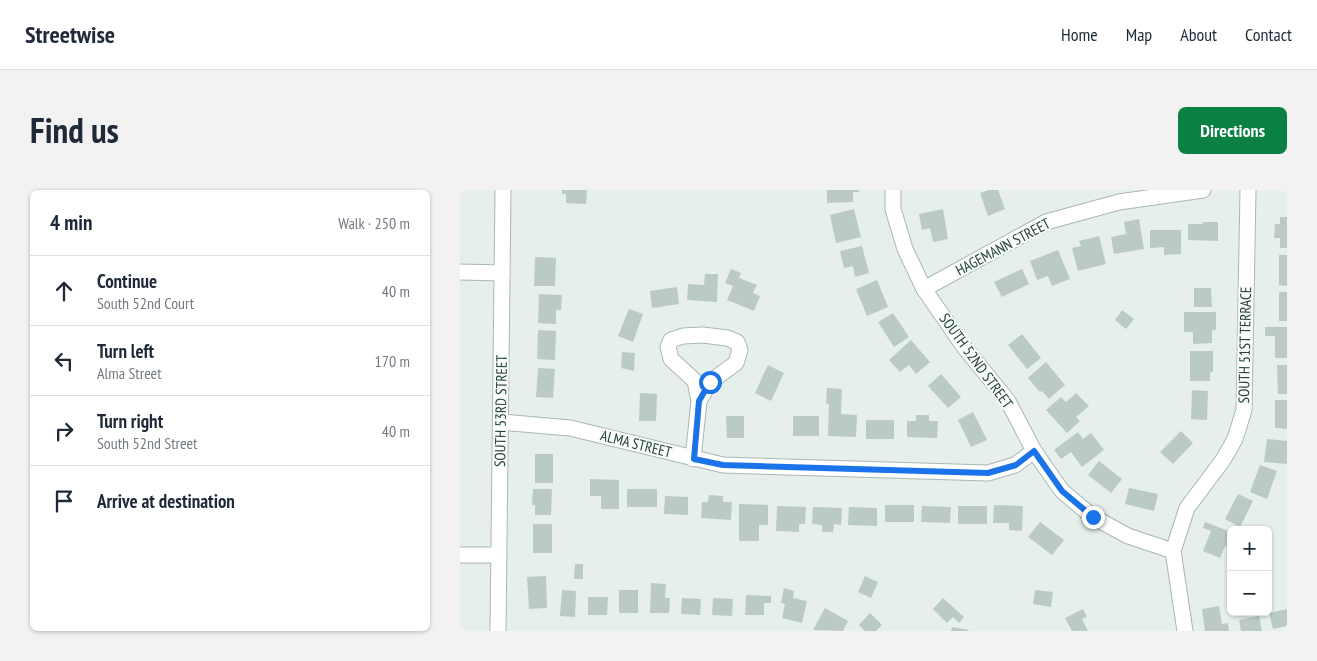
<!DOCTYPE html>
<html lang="en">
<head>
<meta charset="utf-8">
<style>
  :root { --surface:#fff; --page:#f2f2f3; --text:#1f2937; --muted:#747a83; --line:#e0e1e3; --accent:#0b8043 }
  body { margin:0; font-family:"PT Sans Narrow",sans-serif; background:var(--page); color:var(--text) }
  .controls { position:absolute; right:15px; bottom:15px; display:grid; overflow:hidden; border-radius:8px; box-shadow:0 1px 4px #0004 }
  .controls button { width:45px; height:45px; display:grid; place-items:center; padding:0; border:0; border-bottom:1px solid var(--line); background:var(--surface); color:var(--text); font:25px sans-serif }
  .stop { position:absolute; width:15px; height:15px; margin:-11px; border:4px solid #1a73e8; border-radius:50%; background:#fff }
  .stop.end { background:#1a73e8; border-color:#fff; box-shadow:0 1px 5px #0008 }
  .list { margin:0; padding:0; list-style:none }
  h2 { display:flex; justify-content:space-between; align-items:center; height:65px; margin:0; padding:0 20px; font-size:21px }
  h2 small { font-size:16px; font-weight:400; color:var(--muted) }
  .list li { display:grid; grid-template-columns:32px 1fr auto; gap:15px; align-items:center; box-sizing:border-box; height:70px; padding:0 20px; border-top:1px solid var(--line) }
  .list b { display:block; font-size:19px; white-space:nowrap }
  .list p { margin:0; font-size:16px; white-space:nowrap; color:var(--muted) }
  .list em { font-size:16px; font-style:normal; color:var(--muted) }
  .icon { flex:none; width:28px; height:28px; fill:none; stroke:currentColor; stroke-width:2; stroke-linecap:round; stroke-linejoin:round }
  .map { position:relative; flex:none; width:827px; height:441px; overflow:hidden; border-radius:8px }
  header { display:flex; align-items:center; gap:30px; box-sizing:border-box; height:70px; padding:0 25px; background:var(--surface); border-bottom:1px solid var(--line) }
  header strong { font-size:24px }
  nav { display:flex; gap:28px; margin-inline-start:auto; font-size:18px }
  .intro { display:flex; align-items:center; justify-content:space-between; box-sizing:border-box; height:120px; padding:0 30px }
  h1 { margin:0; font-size:35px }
  .button { padding:12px 22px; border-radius:8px; background:var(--accent); color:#fff; font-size:18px; font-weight:700 }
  main { display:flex; gap:30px; padding:0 30px }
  aside { flex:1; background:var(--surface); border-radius:8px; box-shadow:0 1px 4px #0004 }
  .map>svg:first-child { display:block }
  .building { fill:#bbcac4 }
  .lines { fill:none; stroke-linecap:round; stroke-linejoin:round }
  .minor-casing { stroke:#a8b8b2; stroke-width:17 }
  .minor { stroke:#fff; stroke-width:15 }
  .route { stroke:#1a73e8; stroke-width:6 }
  .labels { text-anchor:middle; stroke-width:4; stroke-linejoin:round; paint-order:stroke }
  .street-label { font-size:15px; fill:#24423a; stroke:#f7fbf9 }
</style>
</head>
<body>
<header>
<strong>Streetwise</strong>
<nav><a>Home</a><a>Map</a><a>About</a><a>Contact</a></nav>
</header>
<div class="intro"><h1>Find us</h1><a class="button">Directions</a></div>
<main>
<aside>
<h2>4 min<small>Walk · 250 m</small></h2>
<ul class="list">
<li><svg class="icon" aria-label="ahead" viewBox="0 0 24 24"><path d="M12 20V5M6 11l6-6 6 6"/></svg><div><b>Continue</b><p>South 52nd Court</p></div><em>40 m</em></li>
<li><svg class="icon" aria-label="left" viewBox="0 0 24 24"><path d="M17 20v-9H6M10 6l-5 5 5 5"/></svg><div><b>Turn left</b><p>Alma Street</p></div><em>170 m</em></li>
<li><svg class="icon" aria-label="right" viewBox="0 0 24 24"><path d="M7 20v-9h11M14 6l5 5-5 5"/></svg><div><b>Turn right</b><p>South 52nd Street</p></div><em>40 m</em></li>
<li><svg class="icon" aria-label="arrive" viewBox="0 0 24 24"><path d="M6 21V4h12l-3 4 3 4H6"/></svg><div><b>Arrive at destination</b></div></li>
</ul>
</aside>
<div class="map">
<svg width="827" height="441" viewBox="0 0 827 441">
  <rect width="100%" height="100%" fill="#e6efeb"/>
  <g class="building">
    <path d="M102,0H127L126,14L106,13V4H102Z"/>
    <path d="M367,0H399V2H393V12L367,13Z"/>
    <path d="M529,0H538L545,19L528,26L520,3Z"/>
    <path d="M394,19L401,47L376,53L370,25Z"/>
    <path d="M483,19L488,49L473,52L470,38L462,40L459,24Z"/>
    <path d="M820,27H827V58H820V48H814L815,34H820Z"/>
    <path d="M679,29L684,59L654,64L651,47L666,44L664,32Z"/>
    <path d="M743,32H758V51L728,50V34H742Z"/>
    <path d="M690,40H721V64L704,65V57L690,58Z"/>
    <path d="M639,46L646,74L618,81L612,58L621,56L619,51Z"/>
    <path d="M402,56L409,83L395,87L393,76L384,78L380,61Z"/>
    <path d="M598,60L610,89L592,96L588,86L577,90L570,71Z"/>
    <path d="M819,65H827V96L819,95Z"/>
    <path d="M75,67L96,68L95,96H74Z"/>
    <path d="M271,79L281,83L279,88L297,95L293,103L300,106L294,121L267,110L273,96L265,93Z"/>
    <path d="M562,79L569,94L542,107L534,92Z"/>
    <path d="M245,84H258L257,112L227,110L228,94L244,95Z"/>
    <path d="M417,90L428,117L407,126L396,99Z"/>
    <path d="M217,97L219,114L192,118L190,101Z"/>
    <path d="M734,98H751L752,117H734Z"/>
    <rect x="819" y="102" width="8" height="29"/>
    <path d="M79,104L102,105L101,120H96V134L78,133Z"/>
    <path d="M169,119L183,124L173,152L158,146Z"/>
    <path d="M662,120L674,129L666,139L655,130Z"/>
    <path d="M724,122H756V140H752V153L733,154V142H724Z"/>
    <path d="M433,123L449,147L434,157L418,132Z"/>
    <path d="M805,137H827V168H815V146H805Z"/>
    <path d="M78,140L96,141L95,170L77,169Z"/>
    <path d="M562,144L581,168L567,179L548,155Z"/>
    <path d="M451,150L470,172L456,184L449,175L440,182L429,170Z"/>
    <path d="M730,161H753V182H750V191H730Z"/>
    <path d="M162,162L175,163L174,181L161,178Z"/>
    <path d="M586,172L605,195L589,209L582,201L580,202L568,188Z"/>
    <path d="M308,175L324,183L311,211L295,203Z"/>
    <path d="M817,175H827V204H818Z"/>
    <path d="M78,178L95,179L93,208L76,207Z"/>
    <path d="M481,184L501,207L488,218L468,196Z"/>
    <path d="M367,198L382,199L381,224L397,225L396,247L368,246L369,214H366Z"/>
    <path d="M732,200L748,201L747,230L731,229Z"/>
    <path d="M180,203L197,204L196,231H179Z"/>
    <path d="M616,203L629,216L616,227L620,231L607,243L586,220L601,207L606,212Z"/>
    <path d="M815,210H827V239L815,238Z"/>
    <path d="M513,222L527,250L511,257L498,230Z"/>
    <path d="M456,225H469V231H478L477,248L447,247V231H456Z"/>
    <path d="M266,226H284V248H267Z"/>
    <rect x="333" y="226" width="26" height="20"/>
    <rect x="406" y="230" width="28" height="19"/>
    <path d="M721,241L733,253L713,274L700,262Z"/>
    <path d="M618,242L623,249L631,243L644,260L622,277L611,262L601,269L594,260Z"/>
    <path d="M807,249L827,251V274L804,272Z"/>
    <rect x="75" y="264" width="18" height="29"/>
    <path d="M639,271L662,289L651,303L628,285Z"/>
    <path d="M800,275L817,281L807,309L790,302Z"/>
    <path d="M130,289L159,290V319H141V306H130Z"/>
    <path d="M669,298L698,304L694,321L665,314Z"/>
    <path d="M73,299H92L91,325H75V315H72Z"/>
    <rect x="167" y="299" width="30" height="18"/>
    <path d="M778,304L793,311L780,337L765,329Z"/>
    <path d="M249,305L263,306V312H272L271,330L241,328L242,312H248Z"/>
    <path d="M205,306L228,307V325L204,324Z"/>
    <path d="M279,314L308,315V335H299V351H279Z"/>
    <rect x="425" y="315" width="29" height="17"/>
    <path d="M534,315L563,316L562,341L549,340V333H533Z"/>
    <path d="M317,316L346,317L345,334H339V342L316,341Z"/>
    <path d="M462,316L491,317L490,333L461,332Z"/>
    <rect x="498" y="316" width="29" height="18"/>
    <path d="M353,317L382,318L381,335L374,334L373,342H362V335L352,334Z"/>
    <path d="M389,317L417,318V336L388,335Z"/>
    <path d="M580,332L604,350L592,365L568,347Z"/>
    <path d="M745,332L771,342V358L765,356L760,368L743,361L751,341L743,338Z"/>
    <rect x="73" y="334" width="19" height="29"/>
    <path d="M115,374H123V389H114Z"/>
    <path d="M86,386L87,418L69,419L67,387Z"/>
    <path d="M405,386L418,392L411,408L398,402Z"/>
    <path d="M191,393L206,394L205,408H210L209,423H190Z"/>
    <path d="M324,398L334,401L333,408L347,411L342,433L322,428L325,414L321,413Z"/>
    <path d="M102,400L116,401L115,427L100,426Z"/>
    <rect x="159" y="400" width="19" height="23"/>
    <path d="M575,400L593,402L591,417L573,414Z"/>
    <path d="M286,405L311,406V413H304V425H285Z"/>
    <path d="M128,407H148L147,425H128Z"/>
    <path d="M222,408L241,409L240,425L221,424Z"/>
    <path d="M253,408L273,409L272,426L252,425Z"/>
    <path d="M483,408L504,427L499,433L493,427L487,433L473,419Z"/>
    <path d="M759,416L762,434L768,433L769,441H745L742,419Z"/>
    <path d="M365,418L388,431L383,441L353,440Z"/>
    <path d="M623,419L627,427L622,429L628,441H612L605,428Z"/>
    <path d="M827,419V436L813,439L809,423Z"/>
    <path d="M410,423L422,435L416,441H405L399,435Z"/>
    <path d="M799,426L802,441H781L779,430Z"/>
    <path d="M492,437L509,440L508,441H491Z"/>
  </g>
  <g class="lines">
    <defs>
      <g id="minor">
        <path d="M433,0V19L445,59L464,99L504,157L548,211L574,261L602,301L633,327L668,346L713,361"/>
        <path d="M0,82L42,83"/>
        <path d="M464,99L586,32L659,12L743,0"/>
        <path d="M243,145L267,148L277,152L280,160L276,173L250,192L239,211L235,191L211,169L208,157L211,150L223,146Z"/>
        <path d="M41,232L110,238L263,275L528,283L555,275L574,261"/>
        <path d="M233,269L239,211"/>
        <path d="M0,365H39"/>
        <path d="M38,441L43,0"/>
        <path d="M725,441L713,361L727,318L763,270L775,249L784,220L788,0"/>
      </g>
    </defs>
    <use href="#minor" class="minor-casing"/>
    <use href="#minor" class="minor"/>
  </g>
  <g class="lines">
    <path class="route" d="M250,192L239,211L234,269L263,275L528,283L556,275L574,261L602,301L633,327"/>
  </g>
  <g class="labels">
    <g class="street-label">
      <text transform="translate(543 57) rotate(-28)" y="5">HAGEMANN STREET</text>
      <text transform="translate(785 155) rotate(-89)" y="5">SOUTH 51ST TERRACE</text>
      <text transform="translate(516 171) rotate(54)" y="5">SOUTH 52ND STREET</text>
      <text transform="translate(41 221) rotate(-89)" y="5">SOUTH 53RD STREET</text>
      <text transform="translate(176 254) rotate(14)" y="5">ALMA STREET</text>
    </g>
  </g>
</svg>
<div class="controls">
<button>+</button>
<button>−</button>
</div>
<div class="stop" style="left:250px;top:192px"></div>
<div class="stop end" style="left:633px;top:327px"></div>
</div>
</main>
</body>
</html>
